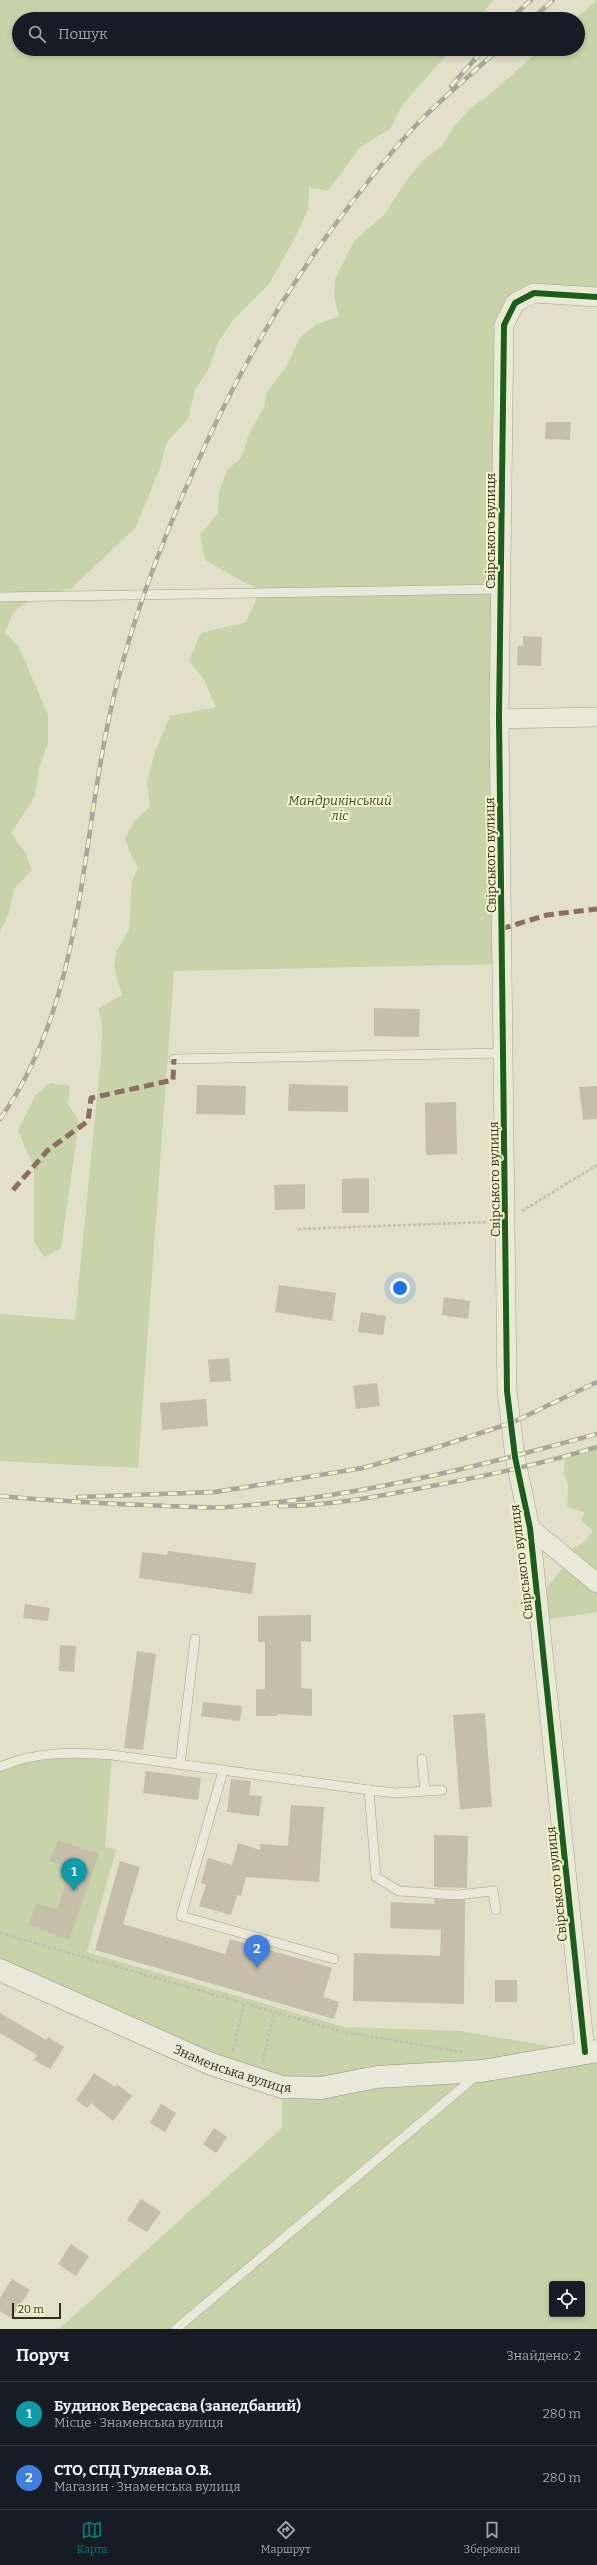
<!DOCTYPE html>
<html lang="uk">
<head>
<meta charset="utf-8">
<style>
  :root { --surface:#171b24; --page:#242831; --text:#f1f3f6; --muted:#9ea1a6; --line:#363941; --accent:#0f766e }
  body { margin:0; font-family:Bitter,serif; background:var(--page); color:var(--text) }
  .controls { position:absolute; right:12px; bottom:12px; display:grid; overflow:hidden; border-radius:4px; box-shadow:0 2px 6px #0003 }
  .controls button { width:36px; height:36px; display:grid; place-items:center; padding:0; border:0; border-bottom:1px solid var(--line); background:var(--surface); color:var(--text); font:20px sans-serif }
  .scale { position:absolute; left:12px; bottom:10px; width:49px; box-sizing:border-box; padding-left:4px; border:2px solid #332c1b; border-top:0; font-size:11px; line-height:14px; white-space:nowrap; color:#332c1b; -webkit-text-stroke:3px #f4f2cc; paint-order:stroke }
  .you { position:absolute; left:400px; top:1288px; width:14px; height:14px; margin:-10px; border:3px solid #fff; border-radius:50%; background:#1a73e8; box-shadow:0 0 0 6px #1a73e833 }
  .badge { display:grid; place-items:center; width:26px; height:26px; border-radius:50%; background:var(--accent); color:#fff; font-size:13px; font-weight:700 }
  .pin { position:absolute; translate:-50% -33px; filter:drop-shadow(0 1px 2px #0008) }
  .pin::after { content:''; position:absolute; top:21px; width:14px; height:12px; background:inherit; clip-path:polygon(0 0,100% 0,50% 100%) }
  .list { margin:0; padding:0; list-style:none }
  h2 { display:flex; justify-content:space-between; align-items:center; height:52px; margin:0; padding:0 16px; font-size:17px }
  h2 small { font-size:13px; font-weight:400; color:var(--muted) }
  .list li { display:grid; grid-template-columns:26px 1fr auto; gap:12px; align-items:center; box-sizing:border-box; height:64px; padding:0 16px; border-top:1px solid var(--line) }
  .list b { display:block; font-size:15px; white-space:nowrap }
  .list p { margin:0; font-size:13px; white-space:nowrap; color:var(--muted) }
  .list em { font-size:13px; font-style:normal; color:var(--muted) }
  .icon { flex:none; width:22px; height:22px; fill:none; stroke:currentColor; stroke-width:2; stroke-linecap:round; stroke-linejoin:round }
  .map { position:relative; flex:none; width:597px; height:2329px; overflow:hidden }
  .search { position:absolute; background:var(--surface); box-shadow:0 2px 6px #0003; left:12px; right:12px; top:12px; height:44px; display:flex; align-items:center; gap:10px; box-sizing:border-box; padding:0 14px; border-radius:22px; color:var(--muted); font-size:15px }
  .sheet { height:180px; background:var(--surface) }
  nav { display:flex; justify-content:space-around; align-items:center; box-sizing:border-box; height:56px; border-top:1px solid var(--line); background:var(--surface); font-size:11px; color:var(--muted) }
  nav a { display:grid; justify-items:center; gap:2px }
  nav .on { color:var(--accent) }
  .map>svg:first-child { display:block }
  .green { fill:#c9d3aa; fill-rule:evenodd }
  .building { fill:#c5bea9 }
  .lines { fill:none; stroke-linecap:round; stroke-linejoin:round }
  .service-casing { stroke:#a6a392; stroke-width:10 }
  .minor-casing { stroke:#a6a392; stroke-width:20 }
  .secondary-casing { stroke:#969282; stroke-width:23 }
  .path { stroke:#c1bfb1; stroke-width:2.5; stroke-dasharray:3 2; stroke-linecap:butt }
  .service { stroke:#eae8d9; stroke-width:9 }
  .minor { stroke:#eae8d9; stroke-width:19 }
  .secondary { stroke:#eae8d9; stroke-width:22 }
  .rail-casing { stroke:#a8a79a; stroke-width:4.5 }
  .rail { stroke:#f4f2cc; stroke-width:3; stroke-dasharray:9; stroke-linecap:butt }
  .quiet { stroke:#8d6e63; stroke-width:5; stroke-dasharray:10 5; stroke-linecap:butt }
  .cycleway-casing { stroke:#f4f2cc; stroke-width:8 }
  .cycleway { stroke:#1b5e20; stroke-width:6 }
  .labels { text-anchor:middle; stroke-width:4; stroke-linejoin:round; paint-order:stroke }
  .street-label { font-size:13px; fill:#332c1b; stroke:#f4f2cc }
  .park-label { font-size:13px; font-style:italic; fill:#394f22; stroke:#f4f2cc }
</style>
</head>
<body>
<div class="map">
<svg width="597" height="2329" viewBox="0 0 597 2329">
  <rect width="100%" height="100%" fill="#e2e0c8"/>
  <g class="green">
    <path d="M0,0H494L477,19H19V49H452L402,105L390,129L360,147L328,191L309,187L308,209L297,234L269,284L234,319L218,342L209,368L195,390L188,419L167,442L160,468L136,527L71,589L40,595L14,611L5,632L19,647L48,715V742L39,768L35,796L11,833L25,852L32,870L14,889L9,913L0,932Z"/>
    <path d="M597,0V297L534,293L504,325L501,964L174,971L138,1468L0,1461V1314L75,1320L101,1057L102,1023L98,1009L122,995L114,968L116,952L129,930L132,881L138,867L132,857L125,838L135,820L150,807L147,782L155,752L170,716L216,707L204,680L189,660L201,633L246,622L260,591L205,560L200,535L218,513L219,491L227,470L241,458L249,434L264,407L267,392L287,366L300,337L317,324L339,317L334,296L335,279L354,241L385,214L407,180L423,160L441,147L453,128L470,108L487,97L541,49H578V19H575Z"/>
    <path d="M50,1083L70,1086L68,1104L79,1121L61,1248L44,1257L34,1242V1167L18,1131L35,1096Z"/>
    <path d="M597,1447V1612L539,1621L542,1593L559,1573L573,1548L584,1542L593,1531L581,1520L585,1513L567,1507L568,1483L564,1474L565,1459Z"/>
    <path d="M42,1754L112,1755L105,1847L116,1850L87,1952L344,2027L460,2031L585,2052L597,2051V2329H59L282,2128V2087L0,1970V1767ZM552,2284H582V2314H552Z"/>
  </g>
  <g class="building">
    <path d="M546,422H571L570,440L545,439Z"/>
    <path d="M523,636L542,637L541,666L517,665L518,646H523Z"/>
    <path d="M374,1008L420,1009L419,1037L374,1036Z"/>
    <path d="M289,1084L348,1086V1112L288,1111Z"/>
    <path d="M197,1085L246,1086L245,1115L196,1114Z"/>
    <path d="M597,1086V1119L583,1120L579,1087Z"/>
    <path d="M456,1102L457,1154L426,1155L425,1103Z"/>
    <path d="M369,1178V1213H342V1179Z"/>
    <path d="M305,1184V1209L275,1210L274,1185Z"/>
    <path d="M279,1285L336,1293L332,1321L275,1312Z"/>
    <path d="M444,1297L470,1301L468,1319L442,1315Z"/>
    <path d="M361,1312L386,1316L383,1335L358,1332Z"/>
    <path d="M229,1358L231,1381L210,1382L208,1360Z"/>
    <path d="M377,1383L380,1406L356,1409L353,1386Z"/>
    <path d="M206,1399L208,1426L162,1430L160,1403Z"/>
    <path d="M168,1551L256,1563L252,1594L139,1578L142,1552L167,1555Z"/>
    <path d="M25,1604L50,1608L48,1621L23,1618Z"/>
    <path d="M311,1615V1642L301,1641V1688L312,1689V1716L277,1714V1716H256V1689H265V1642H258V1616Z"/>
    <path d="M60,1645L76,1646L74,1672L59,1671Z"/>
    <path d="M137,1651L156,1654L143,1750L124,1748Z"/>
    <path d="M203,1702L242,1706L240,1721L201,1716Z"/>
    <path d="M485,1713L492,1807L460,1809L453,1715Z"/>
    <path d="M146,1771L201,1778L198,1800L143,1793Z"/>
    <path d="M231,1779L251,1781L249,1795L262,1796L259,1816L227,1812Z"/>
    <path d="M291,1805L324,1807L319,1882L246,1877L241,1896L237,1895L231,1915L199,1906L206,1885L201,1883L208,1858L232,1865L238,1843L260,1850V1844L288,1846Z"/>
    <path d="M434,1835L468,1836L467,1888L434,1887Z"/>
    <path d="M58,1840L99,1854L69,1940L29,1925L36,1903L57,1910L71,1868L50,1861Z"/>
    <path d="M120,1861L140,1867L123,1924L225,1954L230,1939L332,1968L323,1997L339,2002L334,2019L95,1950Z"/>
    <path d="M434,1899L465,1900L464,2004L353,2001L354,1953L440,1956L441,1930L390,1928L391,1902L434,1904Z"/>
    <rect x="495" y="1980" width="22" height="22"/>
    <path d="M0,2013L46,2040L48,2037L64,2047L50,2069L34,2060L37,2055L0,2033Z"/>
    <path d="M94,2073L115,2087L117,2084L132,2096L113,2121L91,2103L87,2108L76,2100Z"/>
    <path d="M161,2104L176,2113L165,2132L150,2123Z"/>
    <path d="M214,2128L227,2137L216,2153L203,2144Z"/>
    <path d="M141,2199L161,2212L147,2232L127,2220Z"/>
    <path d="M71,2244L89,2256L76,2276L58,2264Z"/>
    <path d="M12,2279L30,2290L11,2318L0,2311V2298Z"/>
  </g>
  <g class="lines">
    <defs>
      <g id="service">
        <path d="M0,597L501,589"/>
        <path d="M174,1059L504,1053"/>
        <path d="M422,1759L425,1791"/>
        <path d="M180,1765L195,1639"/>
        <path d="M0,1767C36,1751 74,1752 112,1755L369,1790L376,1877L399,1891L458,1895L493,1891L496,1910"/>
        <path d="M223,1771L181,1916L334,1959"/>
        <path d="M369,1790L396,1793L442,1790"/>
        <path d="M176,2329L476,2076"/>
      </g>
      <g id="minor">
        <path d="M499,719L597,717"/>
        <path d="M530,1528L597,1583"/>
        <path d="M585,2052L530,1528L515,1457L507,1391L499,719L504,325L515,303L534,293L597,297"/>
      </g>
      <g id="secondary">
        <path id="s1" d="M0,1970L211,2064L282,2087L321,2088L377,2077L482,2071L597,2051"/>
      </g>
    </defs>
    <use href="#service" class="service-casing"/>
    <use href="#minor" class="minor-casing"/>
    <use href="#secondary" class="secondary-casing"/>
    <g class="path">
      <path d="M522,1211L597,1165"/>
      <path d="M298,1229L488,1222"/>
      <path d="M0,1933L344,2032L462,2052"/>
      <path d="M233,2051L244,2003"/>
      <path d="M263,2061L274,2012"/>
    </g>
    <use href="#service" class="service"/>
    <use href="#minor" class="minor"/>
    <use href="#secondary" class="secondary"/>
    <defs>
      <g id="rail">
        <path d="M510,19L531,0"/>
        <path d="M532,19L553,0"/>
        <path d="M451,86L484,49"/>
        <path d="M0,1119C83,1003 80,852 109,718C127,633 157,552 193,472C235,377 285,289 349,206C372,176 396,145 423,118C447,94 474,72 499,49"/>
        <path d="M0,1496C56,1501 111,1504 167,1506C187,1506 208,1509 228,1507C353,1498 477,1467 597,1434"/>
        <path d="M78,1497L215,1492L363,1468L441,1446L511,1423L597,1382"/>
        <path d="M279,1506C330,1506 381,1496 432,1486C488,1475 543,1464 597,1447"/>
      </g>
    </defs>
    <use href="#rail" class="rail-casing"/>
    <use href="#rail" class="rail"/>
    <g class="quiet">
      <path d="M501,929L547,915L597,909"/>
      <path d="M13,1190L48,1150L88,1121L91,1098L173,1080L174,1059"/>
    </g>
    <defs>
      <path id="cycleway" d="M585,2052L530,1528L515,1457L507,1391L499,719L504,325L515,303L534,293L597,297"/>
    </defs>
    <use href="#cycleway" class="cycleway-casing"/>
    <use href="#cycleway" class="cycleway"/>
  </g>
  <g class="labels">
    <g class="street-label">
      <text transform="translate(490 531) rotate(-90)" y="5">Свірського вулиця</text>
      <text transform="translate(490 855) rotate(-91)" y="5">Свірського вулиця</text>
      <text transform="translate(494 1179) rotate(-91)" y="5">Свірського вулиця</text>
      <text transform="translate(521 1562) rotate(-97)" y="5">Свірського вулиця</text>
      <text transform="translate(556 1884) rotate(-96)" y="5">Свірського вулиця</text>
      <text dy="5" stroke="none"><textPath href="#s1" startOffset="253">Знаменська вулиця</textPath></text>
    </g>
    <g class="park-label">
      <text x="340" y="805">Мандрикінський<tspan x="340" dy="15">ліс</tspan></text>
    </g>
  </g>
</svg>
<div class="controls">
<button><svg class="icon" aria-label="locate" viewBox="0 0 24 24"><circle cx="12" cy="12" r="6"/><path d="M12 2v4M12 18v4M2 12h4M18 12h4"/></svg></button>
</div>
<div class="scale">20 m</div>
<div class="you"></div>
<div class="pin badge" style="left:74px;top:1891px;background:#0f9aa8">1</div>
<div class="pin badge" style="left:257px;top:1968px;background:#3f7fe0">2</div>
<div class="search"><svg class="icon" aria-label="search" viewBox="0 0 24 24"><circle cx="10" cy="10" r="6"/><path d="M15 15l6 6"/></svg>Пошук</div>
</div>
<section class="sheet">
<h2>Поруч<small>Знайдено: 2</small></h2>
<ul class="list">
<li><span class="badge" style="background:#0f9aa8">1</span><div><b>Будинок Вересаєва (занедбаний)</b><p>Місце · Знаменська вулиця</p></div><em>280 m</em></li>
<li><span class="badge" style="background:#3f7fe0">2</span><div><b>СТО, СПД Гуляева О.В.</b><p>Магазин · Знаменська вулиця</p></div><em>280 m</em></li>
</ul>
</section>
<nav>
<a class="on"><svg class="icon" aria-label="map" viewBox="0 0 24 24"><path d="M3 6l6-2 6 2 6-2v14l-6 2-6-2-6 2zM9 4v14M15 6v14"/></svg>Карта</a>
<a><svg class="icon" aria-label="directions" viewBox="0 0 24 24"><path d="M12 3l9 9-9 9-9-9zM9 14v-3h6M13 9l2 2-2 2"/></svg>Маршрут</a>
<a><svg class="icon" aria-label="saved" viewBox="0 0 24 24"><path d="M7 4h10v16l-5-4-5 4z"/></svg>Збережені</a>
</nav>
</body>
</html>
